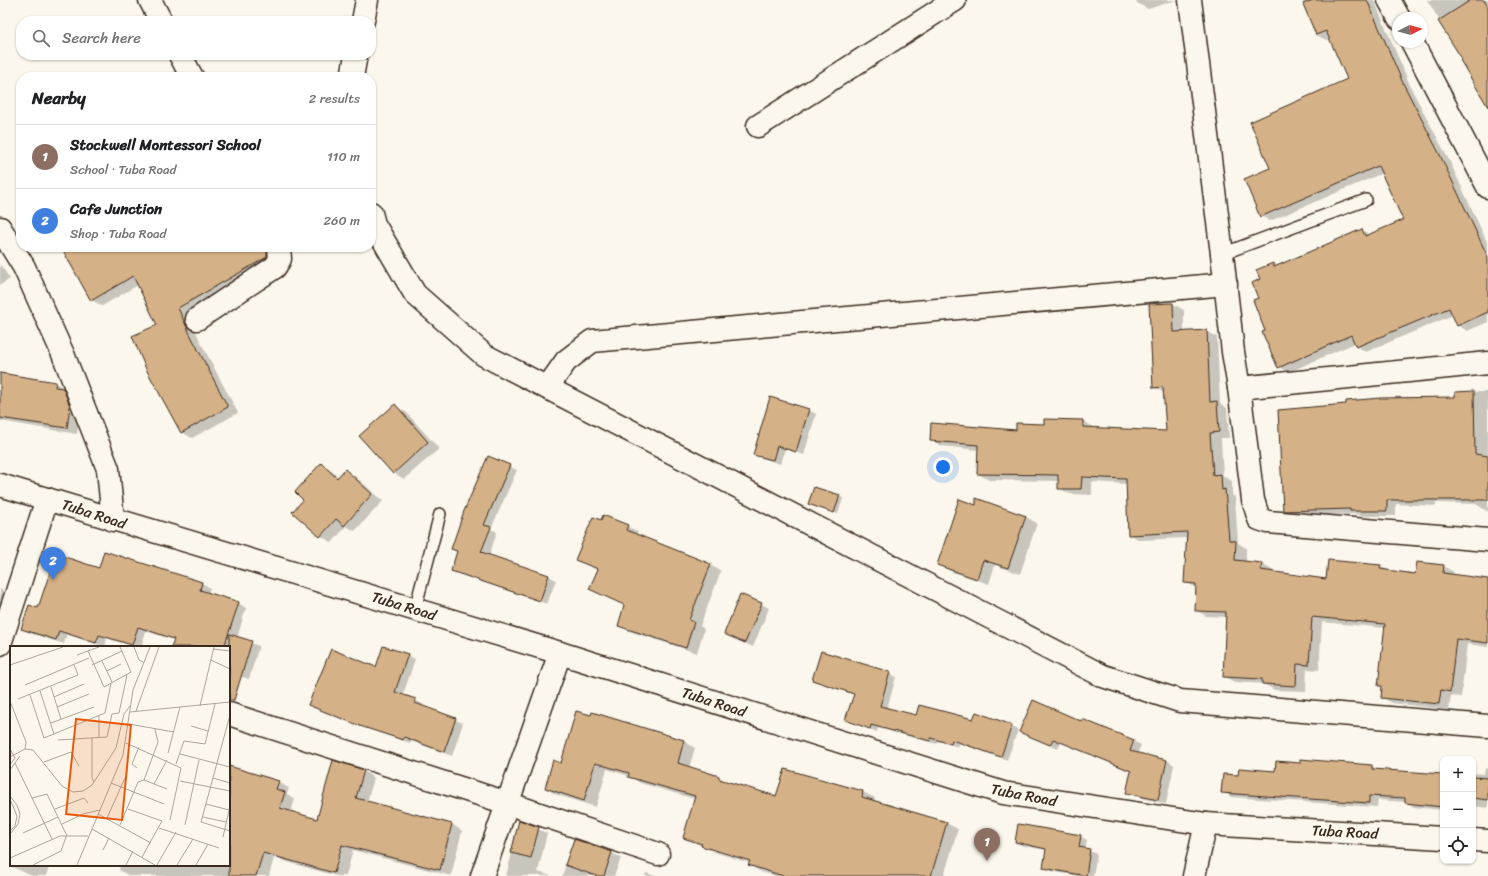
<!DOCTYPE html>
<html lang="en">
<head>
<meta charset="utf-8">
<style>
  :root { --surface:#fff; --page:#f2f2f2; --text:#202124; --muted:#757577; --line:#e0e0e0; --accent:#0b8043 }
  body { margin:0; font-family:Sriracha,sans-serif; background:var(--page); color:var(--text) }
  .controls { position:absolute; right:12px; bottom:12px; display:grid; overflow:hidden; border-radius:8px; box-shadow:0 1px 3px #0004 }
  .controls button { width:36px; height:36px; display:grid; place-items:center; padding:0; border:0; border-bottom:1px solid var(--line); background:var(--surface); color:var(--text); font:20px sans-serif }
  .compass { position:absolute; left:1392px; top:12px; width:36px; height:36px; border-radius:50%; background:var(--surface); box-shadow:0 1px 3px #0004; rotate:84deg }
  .you { position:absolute; left:943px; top:467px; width:14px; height:14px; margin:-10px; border:3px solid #fff; border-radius:50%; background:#1a73e8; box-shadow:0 0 0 6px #1a73e833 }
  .badge { display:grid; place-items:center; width:26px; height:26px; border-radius:50%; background:var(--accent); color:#fff; font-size:13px; font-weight:700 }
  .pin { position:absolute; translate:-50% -33px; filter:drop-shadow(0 1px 2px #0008) }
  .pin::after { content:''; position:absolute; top:21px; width:14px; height:12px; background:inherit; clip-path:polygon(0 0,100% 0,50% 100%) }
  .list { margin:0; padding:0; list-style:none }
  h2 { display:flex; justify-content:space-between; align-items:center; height:52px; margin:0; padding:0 16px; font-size:17px }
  h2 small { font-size:13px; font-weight:400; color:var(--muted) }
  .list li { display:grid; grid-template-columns:26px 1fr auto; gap:12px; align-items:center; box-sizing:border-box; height:64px; padding:0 16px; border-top:1px solid var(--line) }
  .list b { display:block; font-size:15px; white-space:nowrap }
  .list p { margin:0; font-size:13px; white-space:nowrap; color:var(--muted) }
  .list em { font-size:13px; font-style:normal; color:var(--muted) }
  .icon { flex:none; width:22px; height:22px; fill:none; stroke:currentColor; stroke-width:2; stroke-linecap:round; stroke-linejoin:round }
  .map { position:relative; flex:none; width:1488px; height:876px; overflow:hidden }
  .search { position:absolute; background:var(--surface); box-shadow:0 1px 3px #0004; left:16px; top:16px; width:360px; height:44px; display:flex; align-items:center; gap:10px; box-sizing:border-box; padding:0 14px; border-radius:16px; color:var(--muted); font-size:15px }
  .panel { position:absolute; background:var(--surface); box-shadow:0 1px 3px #0004; left:16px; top:72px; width:360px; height:180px; border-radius:16px }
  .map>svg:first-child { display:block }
  .shadow { fill:#0003; fill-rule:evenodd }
  .building { fill:#d5b187; stroke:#3b2a1e }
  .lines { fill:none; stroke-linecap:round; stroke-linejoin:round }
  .service-casing { stroke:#3b2a1e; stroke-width:14 }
  .minor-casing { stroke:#3b2a1e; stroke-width:25 }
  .tertiary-casing { stroke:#3b2a1e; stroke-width:25 }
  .service { stroke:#fbf7ec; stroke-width:11 }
  .minor { stroke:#fbf7ec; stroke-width:22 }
  .tertiary { stroke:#fbf7ec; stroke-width:22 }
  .labels { text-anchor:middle; stroke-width:4; stroke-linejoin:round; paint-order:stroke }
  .street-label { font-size:15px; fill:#3b2a1e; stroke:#fbf7ec }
  .inset-road { fill:none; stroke:#aea59a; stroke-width:1 }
  .view { fill:#e8590c; fill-opacity:0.15; stroke:#e8590c; stroke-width:2 }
  .inset-edge { fill:none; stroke:#3b2a1e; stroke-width:2 }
</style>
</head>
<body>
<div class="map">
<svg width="1488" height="876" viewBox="0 0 1488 876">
  <rect width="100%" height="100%" fill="#fbf7ec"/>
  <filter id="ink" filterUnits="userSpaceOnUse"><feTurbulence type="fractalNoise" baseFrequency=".025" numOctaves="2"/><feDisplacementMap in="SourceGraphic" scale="8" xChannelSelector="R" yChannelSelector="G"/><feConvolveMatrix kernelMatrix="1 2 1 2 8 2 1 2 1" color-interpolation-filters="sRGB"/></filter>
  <g filter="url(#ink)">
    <g class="shadow">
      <path d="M1136,0H1176L1148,9L1137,3Z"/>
      <path d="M1302,0H1374L1412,90L1450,162L1488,244V322L1467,331L1458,325L1453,315L1366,352L1356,346L1355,343L1289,372L1279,367L1267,331L1259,298L1262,280L1273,264L1278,267L1362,230L1370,235L1405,220L1383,173L1270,221L1261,216L1271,169L1349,80L1331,39L1326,40L1316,35Z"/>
      <path d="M1427,0H1488V105L1463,59Z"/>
      <path d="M72,247H274L277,263L188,314L201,343L238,413L192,438L181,432L158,326L138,285L102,306L92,300Z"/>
      <path d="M0,264L10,279L0,285Z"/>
      <path d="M1173,304L1184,310V332L1207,331L1217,337L1220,404L1227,408L1229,438H1221L1223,476L1232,481V495L1235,497L1238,543L1246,548V562L1262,564L1272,570V572L1327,580L1380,566L1391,572L1416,575L1443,566L1454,572L1453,575L1488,580V647L1467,644L1461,697L1451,696L1449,710L1392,703L1382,697L1383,687L1379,685L1385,628L1322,622L1319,670L1307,669L1306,691L1274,690L1264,684L1234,682L1224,676L1227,617L1206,616L1196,610L1197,588L1185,582L1187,538L1140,540L1129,534L1127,484L1092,482V495L1070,494L1059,488V481L989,480L978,474L979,450L941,446L931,440L1017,431L1045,425L1083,421L1093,427V429L1167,432L1164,393L1154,387L1150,305Z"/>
      <path d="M0,374L56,383L66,389L80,413L77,434L0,421Z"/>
      <path d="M1456,392H1488V512L1476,504L1436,503V506L1396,504V516H1360L1357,514L1294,516L1284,510L1456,398Z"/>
      <path d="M395,406L406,412L439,449L404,479L393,473Z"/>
      <path d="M809,410L816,414L804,455L785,449L780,464L762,458L755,454Z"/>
      <path d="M489,457L517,470L491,529L497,532L489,556L549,576L556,580L547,604L459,574L452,570L458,552L452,548Z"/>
      <path d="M322,464L339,477L345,470L356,477L383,501L355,531L346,526L332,543L321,536Z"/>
      <path d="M815,488L843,498L838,514L813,506Z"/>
      <path d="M977,506L1026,517L1037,523L1020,574L995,565L989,584L950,571L939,564Z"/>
      <path d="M602,521L627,526L638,532L636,535L710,565L721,571L700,626L704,629L697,653L629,631L619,625L625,605L590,589L598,570L576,559Z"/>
      <path d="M105,552L202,583L210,588L208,594L238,603L246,608L237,638L259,646L249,679L229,673V647H172L174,640L146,631L141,647H135L107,638L105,647L67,634L64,644L30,633L22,629L39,610L99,570Z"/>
      <path d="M0,589L5,592L0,608Z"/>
      <path d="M761,604L769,608L753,647L725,634Z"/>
      <path d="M821,652L890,673L896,677L887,709L917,716L1011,726L1018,730L1007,760L959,743L958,747L938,741L937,744L878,728L877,732L846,720L855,695L813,680Z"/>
      <path d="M407,655L415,659L403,695L423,704L422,707L463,723L452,756L411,741L410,743L369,729L310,704L377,669Z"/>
      <path d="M593,714L684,741L695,748L689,768L719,777L729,783L777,797L786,770L863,792L875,798L874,801L946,823L958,829L944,876H776L761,872L749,865L750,863L714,852L684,837L695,799L640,783L629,776L607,769L596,807L557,795L546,788ZM708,847L755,861L754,863L711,850Z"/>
      <path d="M1082,722L1133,741L1141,745L1137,754L1167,760L1174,765L1166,804L1134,796L1127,792L1132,772L1061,742L1058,749L1028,735Z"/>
      <path d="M334,762L364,771L374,778L367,802L452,824L462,831L451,876L353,850L346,876H336L274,858L269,876H129L119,870L120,865H229V767L278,782L289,788L287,794L295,799L291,812L318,820Z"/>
      <path d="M1372,766L1380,771L1443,775V810L1414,807L1406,802L1378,800L1377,807L1231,797L1223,792L1239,777Z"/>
      <path d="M1485,768L1488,769V808L1473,806V773L1484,774Z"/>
      <path d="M520,822L547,833L538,872L552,876H506Z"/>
      <path d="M1080,836L1087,840L1085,849L1097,854L1093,876H1077L1051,871L1044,867L1047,850L1023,846L1016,842Z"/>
      <path d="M574,840L612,853L621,858L614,876H562Z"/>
      <path d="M11,864V865H50L46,876H32L10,866Z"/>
      <path d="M646,873L656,876H645Z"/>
    </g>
    <g class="building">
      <path d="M1313,0H1367L1403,83L1440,155L1488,257V312L1457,326L1449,308L1356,347L1351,335L1278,368L1262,332L1265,331L1253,300L1258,298L1252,283L1260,279L1256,270L1273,263L1274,267L1362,229L1365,236L1403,220L1378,166L1260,217L1244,179L1270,168L1250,122L1347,79L1326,31L1316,35L1303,4Z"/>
      <path d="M1471,0H1484L1488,7V107L1460,60L1462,59L1438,21Z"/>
      <path d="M61,247H267V257L178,308L191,336L228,407L181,433L146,369L132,336L157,325L133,276L91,301Z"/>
      <path d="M1173,303L1174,332L1207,330L1210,402L1217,401L1219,432L1210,433L1213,475L1221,474L1222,490L1225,489L1229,540L1236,541L1235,560L1262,563L1261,570L1326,579L1328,560L1381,565L1380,569L1415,574L1417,562L1444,565L1443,573L1488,579V643L1456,639L1450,692L1441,690L1439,704L1381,698L1382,686H1378L1385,624L1312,617L1309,665L1297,664L1296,686L1262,684V679L1223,677L1226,612L1195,611L1196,584L1184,583L1187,532L1128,535L1126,479L1082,477L1081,489H1058V475L977,474L978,445L930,441L931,423L1016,430V423L1044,424V419L1083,420V427L1166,431L1163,387L1153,388L1149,304Z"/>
      <path d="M0,373L56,382L55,387L63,388L70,406L67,428L0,418Z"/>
      <path d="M1474,391L1475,454L1488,456V500H1387V511H1350V509L1283,511L1278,410L1346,404V401L1380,398L1455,397V392Z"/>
      <path d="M770,397L809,409L796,452L777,446L773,460L753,455Z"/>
      <path d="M395,404L428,442L393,474L359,436Z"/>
      <path d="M488,456L510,465L484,525L491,527L481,552L549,575L540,601L451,571L457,551L451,549L464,511Z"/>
      <path d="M321,463L337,478L345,469L372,494L344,526L336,519L320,537L292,512L303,500L295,492Z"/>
      <path d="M814,487L840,495L834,513L808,504Z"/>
      <path d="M976,498L1026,516L1008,568L983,560L977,579L937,565L959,499L976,505Z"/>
      <path d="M603,515L628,525L626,530L711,564L689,620L694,622L686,648L618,626L624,605L589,589L598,569L575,560L593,517L601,520Z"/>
      <path d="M104,551L202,582L200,590L239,602L224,647H171L174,639L138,627L132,645L99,635L96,643L59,631L56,640L21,629L29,605L38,608L56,554L99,568Z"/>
      <path d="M740,594L762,603L745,643L724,634Z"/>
      <path d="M229,634L252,641L234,700H229Z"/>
      <path d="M383,646L408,654L395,692L416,699L415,703L456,718L444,752L404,737L403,740L360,726L308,705L331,649L376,667Z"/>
      <path d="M821,651L890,672L880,706L916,715L919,705L973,719L976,712L1012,725L1001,757L952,740L951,744L931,738L930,741L871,725L870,729L845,720L854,694L812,680Z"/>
      <path d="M1033,700L1081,721L1082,719L1134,740L1130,751L1167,760L1158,800L1126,793L1131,771L1053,739L1050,745L1019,732Z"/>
      <path d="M576,711L591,715L592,712L684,740L678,763L719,776V779L776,796L785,769L863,791L862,797L947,822L931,876H783L748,865L750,861L701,846L702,844L683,838L695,796L628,777L629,773L595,763L584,801L545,788L553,760L561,763Z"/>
      <path d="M1300,759L1372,765V769L1443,774V807L1405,803V798L1369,796V803L1221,793L1223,774L1238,775L1239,768L1275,771L1276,761L1300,763Z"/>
      <path d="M333,760L364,770L356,798L452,824L440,870L342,845L334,873L263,853L256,876H229V766L279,781L276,789L285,792L280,808L317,819Z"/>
      <path d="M1473,777L1488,778V800L1473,798Z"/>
      <path d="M519,820L539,827L531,858L511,853Z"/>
      <path d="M1018,824L1081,835L1079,847L1090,849L1086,876L1043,868L1046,849L1015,842Z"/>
      <path d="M574,839L612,852L604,876H596L565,865Z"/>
    </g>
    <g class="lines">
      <defs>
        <g id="service">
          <path d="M1222,254L1366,200"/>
          <path d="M415,609L440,514"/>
        </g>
        <g id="minor">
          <path d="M150,0L161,21"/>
          <path d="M1190,0L1222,254L1233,352L1239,388L1253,500L1259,519L1268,522L1488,540"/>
          <path d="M1389,0L1399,18"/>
          <path d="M363,21L367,0"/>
          <path d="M1412,42L1488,187"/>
          <path d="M180,55L192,77"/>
          <path d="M352,77L356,55"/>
          <path d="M758,126L955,0"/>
          <path d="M371,213L374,224L415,294L484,355L1103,676L1180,701L1488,726"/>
          <path d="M0,228L24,267L63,354L108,469L113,520"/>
          <path d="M197,319L275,267L280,259L279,247"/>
          <path d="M547,388L566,361L592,341L1226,284"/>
          <path d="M1239,388L1488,363"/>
          <path d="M0,644L47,499"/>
          <path d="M229,714L507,803L658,854"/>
          <path d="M482,876L560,653"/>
          <path d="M1194,876L1206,824"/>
        </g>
        <g id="tertiary">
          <path d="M0,485L560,653L1003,793L1206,824L1443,838"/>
          <path d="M1473,840L1488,841"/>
        </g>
      </defs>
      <use href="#service" class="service-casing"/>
      <use href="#minor" class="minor-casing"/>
      <use href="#tertiary" class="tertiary-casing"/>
      <use href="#service" class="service"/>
      <use href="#minor" class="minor"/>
      <use href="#tertiary" class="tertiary"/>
    </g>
  </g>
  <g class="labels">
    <g class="street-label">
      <text transform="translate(94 514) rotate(18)" y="5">Tuba Road</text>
      <text transform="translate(404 606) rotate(17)" y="5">Tuba Road</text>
      <text transform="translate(714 702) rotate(18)" y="5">Tuba Road</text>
      <text transform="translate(1024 795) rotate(11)" y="5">Tuba Road</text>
      <text transform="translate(1345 832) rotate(3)" y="5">Tuba Road</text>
    </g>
  </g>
  <g transform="translate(10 646)">
    <rect width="220" height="220" fill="#fbf7ec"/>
    <path class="inset-road" d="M124,1L129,14L133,16M203,3L220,5M78,5L94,41L121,26L110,1M67,9L89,1M201,14L220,23M92,15L102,36M0,19L53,1M82,19L112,5M97,25L111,18M15,39L79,12M41,41L51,73M30,45L44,88M20,49L34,92L95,67L101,37M44,51L74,38M8,53L68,29L64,19M0,55L16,96L15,103M190,60L204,1M47,61L79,48M126,65L149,1M120,66L220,56M220,69L191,176L220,185M41,77L84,61M119,78L164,86M181,80L198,85M82,92V132L84,136M89,92V70M48,94L97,91L102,68L109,67L117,29M116,97L171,122L160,174M0,103L5,112L0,119M158,107L170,61M170,108L220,121M0,111L15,103L23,104L52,140L63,146L73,145L82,139L106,102L114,68L120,60M34,116L61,106L69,120M5,117L42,193M166,118L174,95L195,98L205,58M127,122L122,118L129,101M0,124L10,110M203,132L220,137M134,134L148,96L145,83M170,135L220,145M101,137L154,158M144,138L157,114M0,150L7,159L10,168L8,178L0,188M22,152L37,148L56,188M0,153L7,170L5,180L0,185M196,158L219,164M45,163L74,152L78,157M118,163L152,175L132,211M88,168L141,197M193,171L216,176M97,172L115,132M52,178L73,168L90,164M110,179L128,136L134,134L157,143M175,179L189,114M149,182L209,202M82,183L145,219M13,187L48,171M213,191L220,160M93,204L99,192M0,212L50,190H78M23,219L51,205L57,188M67,219L113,109L123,44L140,1M116,219L123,205M147,219L166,186M167,219L183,193M186,219L198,198"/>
    <path class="view" d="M66,73L121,79L112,174L56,168Z"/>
    <rect width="220" height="220" class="inset-edge"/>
  </g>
</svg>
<div class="controls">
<button>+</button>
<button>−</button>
<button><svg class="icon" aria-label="locate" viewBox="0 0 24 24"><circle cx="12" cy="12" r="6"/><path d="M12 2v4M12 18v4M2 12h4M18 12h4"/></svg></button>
</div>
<svg class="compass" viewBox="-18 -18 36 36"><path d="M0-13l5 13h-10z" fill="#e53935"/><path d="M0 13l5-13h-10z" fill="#757577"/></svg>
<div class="you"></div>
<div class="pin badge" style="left:987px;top:861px;background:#8d6e63">1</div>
<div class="pin badge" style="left:53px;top:580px;background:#3f7fe0">2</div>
<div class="search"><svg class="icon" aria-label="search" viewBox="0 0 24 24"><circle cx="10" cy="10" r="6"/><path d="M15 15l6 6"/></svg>Search here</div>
<section class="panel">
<h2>Nearby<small>2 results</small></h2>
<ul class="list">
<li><span class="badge" style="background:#8d6e63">1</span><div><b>Stockwell Montessori School</b><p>School · Tuba Road</p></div><em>110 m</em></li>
<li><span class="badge" style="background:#3f7fe0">2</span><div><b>Cafe Junction</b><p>Shop · Tuba Road</p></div><em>260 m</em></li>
</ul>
</section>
</div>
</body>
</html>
